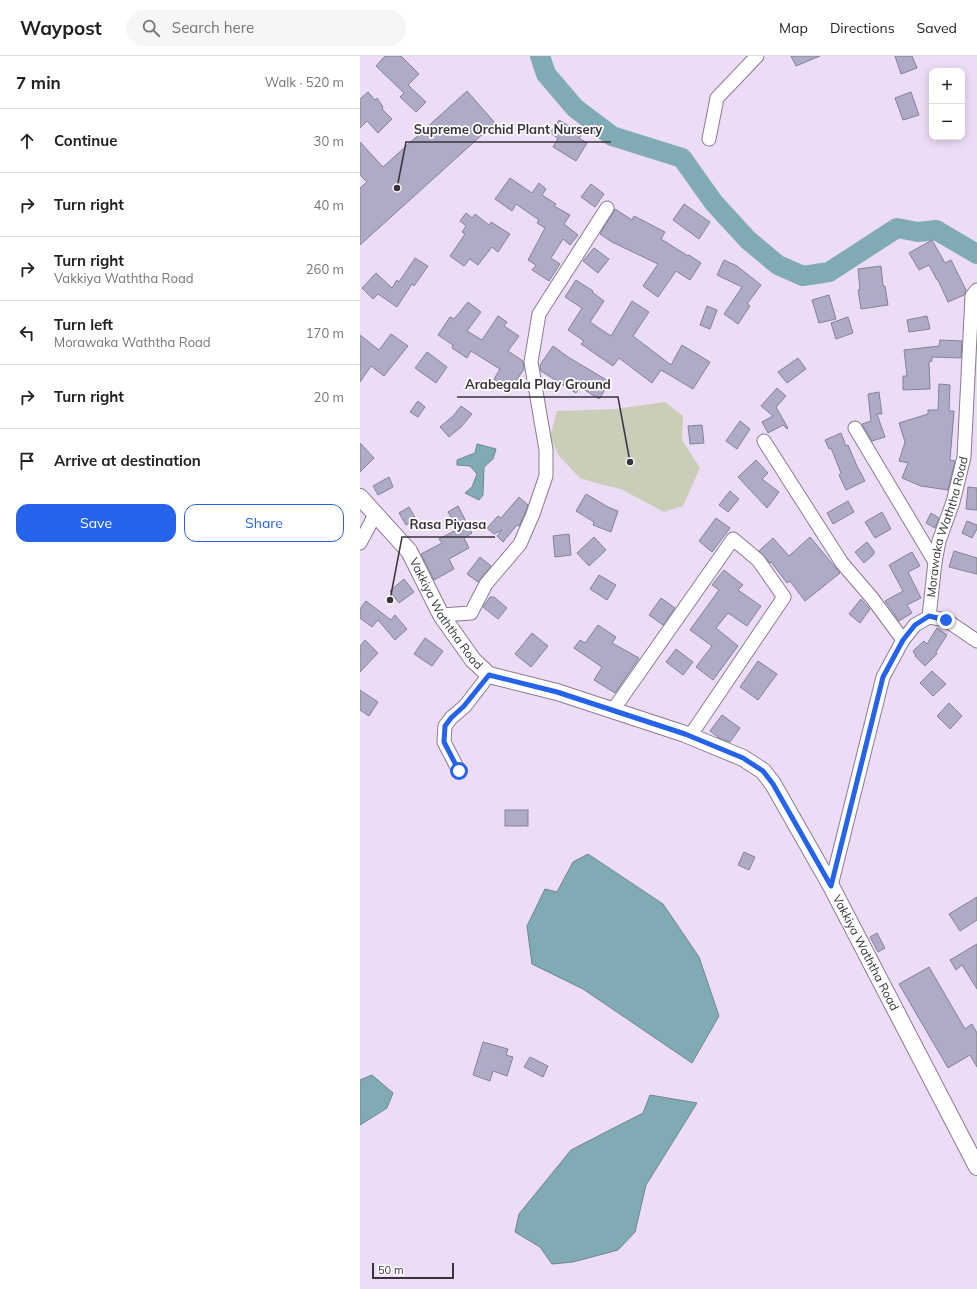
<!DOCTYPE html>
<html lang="en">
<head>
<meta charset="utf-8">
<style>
  :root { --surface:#fff; --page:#f6f6f6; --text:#222; --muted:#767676; --line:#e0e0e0; --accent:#2563eb }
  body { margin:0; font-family:Mulish,sans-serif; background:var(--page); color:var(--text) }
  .controls { position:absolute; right:12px; top:12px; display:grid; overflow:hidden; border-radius:8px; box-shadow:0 2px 10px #0003 }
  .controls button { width:36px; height:36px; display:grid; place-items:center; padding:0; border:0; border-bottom:1px solid var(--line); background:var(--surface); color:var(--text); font:20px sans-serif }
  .scale { position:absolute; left:12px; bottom:10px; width:82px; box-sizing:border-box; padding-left:4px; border:2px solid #39323c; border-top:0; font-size:11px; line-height:14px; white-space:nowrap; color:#39323c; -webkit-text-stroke:3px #fff; paint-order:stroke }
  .stop { position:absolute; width:12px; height:12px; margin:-9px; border:3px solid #2563eb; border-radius:50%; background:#fff }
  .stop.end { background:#2563eb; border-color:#fff; box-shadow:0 1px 4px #0008 }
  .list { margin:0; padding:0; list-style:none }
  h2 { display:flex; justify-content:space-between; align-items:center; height:52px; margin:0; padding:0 16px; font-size:17px }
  h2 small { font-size:13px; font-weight:400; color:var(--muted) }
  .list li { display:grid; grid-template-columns:26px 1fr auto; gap:12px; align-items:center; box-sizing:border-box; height:64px; padding:0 16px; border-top:1px solid var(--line) }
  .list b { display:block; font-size:15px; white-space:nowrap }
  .list p { margin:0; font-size:13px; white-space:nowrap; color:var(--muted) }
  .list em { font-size:13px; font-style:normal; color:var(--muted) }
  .actions { display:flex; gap:8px; padding:12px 16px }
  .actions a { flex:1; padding:9px 0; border:1px solid var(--accent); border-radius:12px; text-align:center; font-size:14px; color:var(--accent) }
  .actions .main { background:var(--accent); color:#fff }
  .icon { flex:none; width:22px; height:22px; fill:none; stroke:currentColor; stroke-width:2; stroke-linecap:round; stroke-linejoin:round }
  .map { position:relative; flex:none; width:617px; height:1233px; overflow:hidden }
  header { display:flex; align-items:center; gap:24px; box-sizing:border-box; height:56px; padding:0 20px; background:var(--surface); border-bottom:1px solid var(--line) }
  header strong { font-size:19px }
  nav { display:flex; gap:22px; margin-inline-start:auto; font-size:14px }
  .search { width:280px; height:36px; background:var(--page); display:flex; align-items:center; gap:10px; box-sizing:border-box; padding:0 14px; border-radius:22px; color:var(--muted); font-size:15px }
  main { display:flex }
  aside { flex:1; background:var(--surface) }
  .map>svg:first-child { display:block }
  .green { fill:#c9ceb8 }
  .water { fill:#81abb4; stroke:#6b8790 }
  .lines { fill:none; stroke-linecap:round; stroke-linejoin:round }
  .river { stroke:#81abb4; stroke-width:20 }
  .building { fill:#adabc5; stroke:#84829b }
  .minor-casing { stroke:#8a7b91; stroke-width:15 }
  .tertiary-casing { stroke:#8a7b91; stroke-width:18 }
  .minor { stroke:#fff; stroke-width:13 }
  .tertiary { stroke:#fff; stroke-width:16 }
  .route { stroke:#2563eb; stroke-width:5 }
  .labels { text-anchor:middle; stroke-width:3.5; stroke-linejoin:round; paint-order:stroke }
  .street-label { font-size:12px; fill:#39323c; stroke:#fff }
  .leader { fill:none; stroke:#39323c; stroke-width:1.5 }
  .callout-dot { fill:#39323c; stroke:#fff; stroke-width:1.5 }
  .callout-label { font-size:13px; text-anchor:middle; font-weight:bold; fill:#39323c; stroke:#fff; stroke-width:3.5; stroke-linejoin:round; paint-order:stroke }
</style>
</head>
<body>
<header>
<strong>Waypost</strong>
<div class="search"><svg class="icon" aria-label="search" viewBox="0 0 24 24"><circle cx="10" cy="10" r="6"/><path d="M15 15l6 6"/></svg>Search here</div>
<nav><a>Map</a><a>Directions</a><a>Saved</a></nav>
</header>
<main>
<aside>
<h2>7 min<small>Walk · 520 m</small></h2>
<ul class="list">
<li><svg class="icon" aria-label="ahead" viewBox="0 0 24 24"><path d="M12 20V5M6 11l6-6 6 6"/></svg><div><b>Continue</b></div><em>30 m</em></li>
<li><svg class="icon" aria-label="right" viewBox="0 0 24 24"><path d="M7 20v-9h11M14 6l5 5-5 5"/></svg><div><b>Turn right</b></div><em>40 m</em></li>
<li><svg class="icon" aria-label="right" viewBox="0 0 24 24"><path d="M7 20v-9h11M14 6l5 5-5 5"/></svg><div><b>Turn right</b><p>Vakkiya Waththa Road</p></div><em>260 m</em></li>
<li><svg class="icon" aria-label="left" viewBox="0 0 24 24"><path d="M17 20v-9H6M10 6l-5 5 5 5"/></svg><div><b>Turn left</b><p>Morawaka Waththa Road</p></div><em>170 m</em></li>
<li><svg class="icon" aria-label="right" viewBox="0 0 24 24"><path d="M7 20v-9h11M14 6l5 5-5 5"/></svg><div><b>Turn right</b></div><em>20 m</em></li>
<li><svg class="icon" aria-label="arrive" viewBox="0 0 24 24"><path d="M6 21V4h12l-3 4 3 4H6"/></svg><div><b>Arrive at destination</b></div></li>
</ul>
<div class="actions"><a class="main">Save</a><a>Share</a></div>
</aside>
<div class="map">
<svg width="617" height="1233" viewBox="0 0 617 1233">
  <rect width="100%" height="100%" fill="#eddcf5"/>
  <path class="green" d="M305,346L323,360L322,384L340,412L323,450L304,456L261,433L243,429L220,422L199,400L190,381L197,355L255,353Z"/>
  <g class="water">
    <path d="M117,388L136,393L133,403L124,411L123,439L119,444L105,437L112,431L117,418L110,410L97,409V404L115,397Z"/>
    <path d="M228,798L303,848L339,901L359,960L332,1007L223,933L172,908L167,870L185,833L197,836L213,806Z"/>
    <path d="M12,1019L33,1037L27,1052L0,1069V1024Z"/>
    <path d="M290,1039L337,1047L286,1129L275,1176L258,1194L213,1206L192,1208L180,1191L155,1176L159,1158L211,1094L283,1057Z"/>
  </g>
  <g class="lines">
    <path class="river" d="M180,0L186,18L215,52L252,80L322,102L354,147L388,184L418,209L443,220L469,216L537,172L558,176L576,174L617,198"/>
  </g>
  <g class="building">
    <path d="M25,0H41L59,18L48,29L66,46L56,56L40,41L44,37L16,10Z"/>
    <path d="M431,0H460L436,10Z"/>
    <path d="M535,0H552L557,12L541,18Z"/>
    <path d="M107,35L135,67L0,189V132L7,126L0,119V86L23,111Z"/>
    <path d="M8,36L15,44L17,42L23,51L22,53L32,63L18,77L7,65L0,72V43Z"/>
    <path d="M551,36L559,59L543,64L535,42Z"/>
    <path d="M199,64L222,78L219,82L227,87L216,105L193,91L198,82L190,77Z"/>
    <path d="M150,122L172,137L179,127L186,133L182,139L196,148L194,150L210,159L204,168L218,179L210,189L203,183L191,202L200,208L189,225L172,214L176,209L168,204L185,172L177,167L179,164L156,148L152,155L135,143Z"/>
    <path d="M231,128L244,138L235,151L221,141Z"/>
    <path d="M324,148L350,166L339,183L313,164Z"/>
    <path d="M255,153L272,164L274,160L305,176L301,183L328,200L329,199L341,207L330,224L316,215L298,241L283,230L298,208L252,186L240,178Z"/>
    <path d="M106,157L112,162L115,158L129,169L131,166L150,178L138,196L132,191L118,209L110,203L104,210L90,200L105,178L102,176L106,170L100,165Z"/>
    <path d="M572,184L585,207L591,204L606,234L604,239L588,246L578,224H577L569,209L559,214L549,197Z"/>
    <path d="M234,192L249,203L238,217L223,205Z"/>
    <path d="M55,202L68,210L54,230L52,228L37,251L18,238L13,243L2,232L16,217L32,232L37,224L39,226Z"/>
    <path d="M364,204L377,210L401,229L387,248L390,250L378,268L364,258L382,231L357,219Z"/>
    <path d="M521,210L523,230H525L528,249L501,253L498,234H500L498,213Z"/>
    <path d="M216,224L233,235L232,236L244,245L230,266L251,280L272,245L289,256L273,280L311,309L322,289L350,306L333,333L301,314L292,327L259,302L253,310L221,288L224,285L208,274L222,252L205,241Z"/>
    <path d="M469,239L476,263L459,267L452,244Z"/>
    <path d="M108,246L121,256L107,275L122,284L138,260L147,266L144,270L159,280L148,295L163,305L164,313L150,334L134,323L140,313L111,295L107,302L92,292L93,289L78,279L90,261L94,263Z"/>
    <path d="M347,250L357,254L350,273L340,269Z"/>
    <path d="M567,260L570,273L549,276L547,264Z"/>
    <path d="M488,261L493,277L476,283L471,267Z"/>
    <path d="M31,278L48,290L24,320L11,310L0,326V279L19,294Z"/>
    <path d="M580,284L602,285L601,302L572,301V305L569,306L570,333L543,334V320H547L544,294L579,290Z"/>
    <path d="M193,290L208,301L250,326L239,343L220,331L216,337L181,315L180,309Z"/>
    <path d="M67,296L87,311L76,327L55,312Z"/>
    <path d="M438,302L446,313L427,327L418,316Z"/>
    <path d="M579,328L590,329L589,355H594L590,404L595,405L588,434L561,430L542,422L548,407L539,405L545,386L539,367L568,358V354H578Z"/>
    <path d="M417,332L426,340L416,351L428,372L427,373L423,369L408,377L402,366L413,360L401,350Z"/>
    <path d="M519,336L522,358H517L525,381L512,385L502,368L511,365L508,338Z"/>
    <path d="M58,345L65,351L58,361L50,356Z"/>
    <path d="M101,350L112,358L101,371L89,381L80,371L93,360Z"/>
    <path d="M380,365L390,373L377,393L366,385Z"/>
    <path d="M342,369L344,387L330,388L328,370Z"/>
    <path d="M481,377L486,390L488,389L497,410L505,425L486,434L479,419L481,417L471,392L469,393L465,384Z"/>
    <path d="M0,387L14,402L0,416Z"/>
    <path d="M396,404L408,417L402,423L419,436L407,452L378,421Z"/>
    <path d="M29,421L33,431L18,439L13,430Z"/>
    <path d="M608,431L617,432V454L606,453Z"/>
    <path d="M370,435L379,443L368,456L359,449Z"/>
    <path d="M226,438L248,451L258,455L251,476L233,469L234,466L216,455Z"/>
    <path d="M159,441L168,449L166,455L159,470L157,469L143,486L137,480L142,474L134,478L127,472L138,460L141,462Z"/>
    <path d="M488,445L494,456L473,468L467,457Z"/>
    <path d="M98,450L112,477L104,482L109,492L89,503L94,513L74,524L61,498L82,487L79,483L98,473L88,456Z"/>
    <path d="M49,451L56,463L46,469L39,457Z"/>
    <path d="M522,456L531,473L515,482L505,466Z"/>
    <path d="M571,457L579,462L575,472L566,467Z"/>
    <path d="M356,462L370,472L352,496L339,485Z"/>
    <path d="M607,465L617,469V473L612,482L602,477Z"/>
    <path d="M209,478L211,499L195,501L193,480Z"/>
    <path d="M234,481L246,494L229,510L217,497Z"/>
    <path d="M450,481L480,517L445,545L430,525L427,527L411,506L410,507L399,495L413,482L429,500Z"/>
    <path d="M507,486L514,495V498L504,507L495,496Z"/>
    <path d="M594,495L617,502V518L589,511Z"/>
    <path d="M552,496L560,510L548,516L561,542L547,549L552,557L539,565L525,545L543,535L529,509Z"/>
    <path d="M120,501L131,510L118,526L107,518Z"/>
    <path d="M364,514L383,529L378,534L401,550L387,570L368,557L356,572L378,590L353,624L336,611L352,590L330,574L359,534L352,529Z"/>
    <path d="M239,519L256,529L247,544L230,533Z"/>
    <path d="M44,523L54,536L39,547L30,535Z"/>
    <path d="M130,541H134L147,552L138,563L123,551Z"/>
    <path d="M301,542L315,552L303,569L289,559Z"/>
    <path d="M501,543L510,553L500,567L489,558Z"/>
    <path d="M6,545L31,564L35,559L47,573L35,584L18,564L12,571L0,562V553Z"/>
    <path d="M238,569L256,581L252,587L279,602L255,637L234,624L242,611L214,592L220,584L225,587Z"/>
    <path d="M577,572L587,579L576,596L577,598L565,610L555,600H556L553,595L564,585L567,588Z"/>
    <path d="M172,577L188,590L171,611L155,598Z"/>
    <path d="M65,582L83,595L72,610L54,598Z"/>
    <path d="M5,584L18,597L0,616V590Z"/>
    <path d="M316,593L333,606L323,619L306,606Z"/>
    <path d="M398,605L417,618L398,644L380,631Z"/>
    <path d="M572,615L586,628L573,640L560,627Z"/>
    <path d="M0,634L18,646L9,660L0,654Z"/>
    <path d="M589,647L602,660L590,673L577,660Z"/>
    <path d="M362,659L380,672L370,686L359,682L350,675Z"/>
    <rect x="145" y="754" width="23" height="16"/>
    <path d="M384,796L395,801L389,814L378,809Z"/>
    <path d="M617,841V864L600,875L589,858Z"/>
    <path d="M517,877L525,892L518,896L510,881Z"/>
    <path d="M617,888V933L602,909L596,914L590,904Z"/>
    <path d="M569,911L605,973L612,968L617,977V1011L610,999L588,1012L539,928Z"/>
    <path d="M123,986L148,993L146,999L153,1001L147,1020L133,1015L130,1025L113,1019Z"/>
    <path d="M170,1001L188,1010L183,1021L164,1011Z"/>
  </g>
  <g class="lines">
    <defs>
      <g id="minor">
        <path d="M349,83L357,42L397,0"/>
        <path d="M495,372L575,506"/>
        <path d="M404,385L482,507L512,542L543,584"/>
        <path d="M0,487L16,457"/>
        <path d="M81,559L111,557L126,528L160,488L173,458L186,420V394L171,306L179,258L247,152"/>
        <path d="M569,561L586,564L617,585"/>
        <path d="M253,654L373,483L398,504L424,541L330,680"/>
        <path d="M99,715L84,686L85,670L91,662L105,650L129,619"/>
        <path id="s1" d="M471,830L523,621L543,584L555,569L569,561L575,506L579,485L593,446L604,401L612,240L617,234"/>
      </g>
      <g id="tertiary">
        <path id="s2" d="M0,441L49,495L81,559L113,604L129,619L197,636L325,678L383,702L403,715L413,728L471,830L617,1111"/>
      </g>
    </defs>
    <use href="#minor" class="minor-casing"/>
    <use href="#tertiary" class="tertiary-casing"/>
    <use href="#minor" class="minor"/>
    <use href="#tertiary" class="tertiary"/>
  </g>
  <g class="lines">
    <path class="route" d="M99,715L84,686L85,670L91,662L104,650L129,619L197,636L325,678L383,702L403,715L413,728L471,830L523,621L543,584L555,569L569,560L586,564"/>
  </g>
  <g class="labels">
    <g class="street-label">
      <text dy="4" stroke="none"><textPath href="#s1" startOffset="385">Morawaka Waththa Road</textPath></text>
      <text dy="4" stroke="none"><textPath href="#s2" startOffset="146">Vakkiya Waththa Road</textPath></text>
      <text dy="4" stroke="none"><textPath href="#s2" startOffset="722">Vakkiya Waththa Road</textPath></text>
    </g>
  </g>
  <path class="leader" d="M37 132L46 86H251M270 406L258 341H97M30 544L42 481H135"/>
  <g class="callout-dot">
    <circle cx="37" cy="132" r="4"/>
    <circle cx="270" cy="406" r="4"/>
    <circle cx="30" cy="544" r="4"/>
  </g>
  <g class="callout-label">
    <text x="148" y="78">Supreme Orchid Plant Nursery</text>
    <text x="178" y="333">Arabegala Play Ground</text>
    <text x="88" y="473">Rasa Piyasa</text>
  </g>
</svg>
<div class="controls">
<button>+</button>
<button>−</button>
</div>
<div class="scale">50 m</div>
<div class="stop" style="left:99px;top:715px"></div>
<div class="stop end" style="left:586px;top:564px"></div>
</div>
</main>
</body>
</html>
